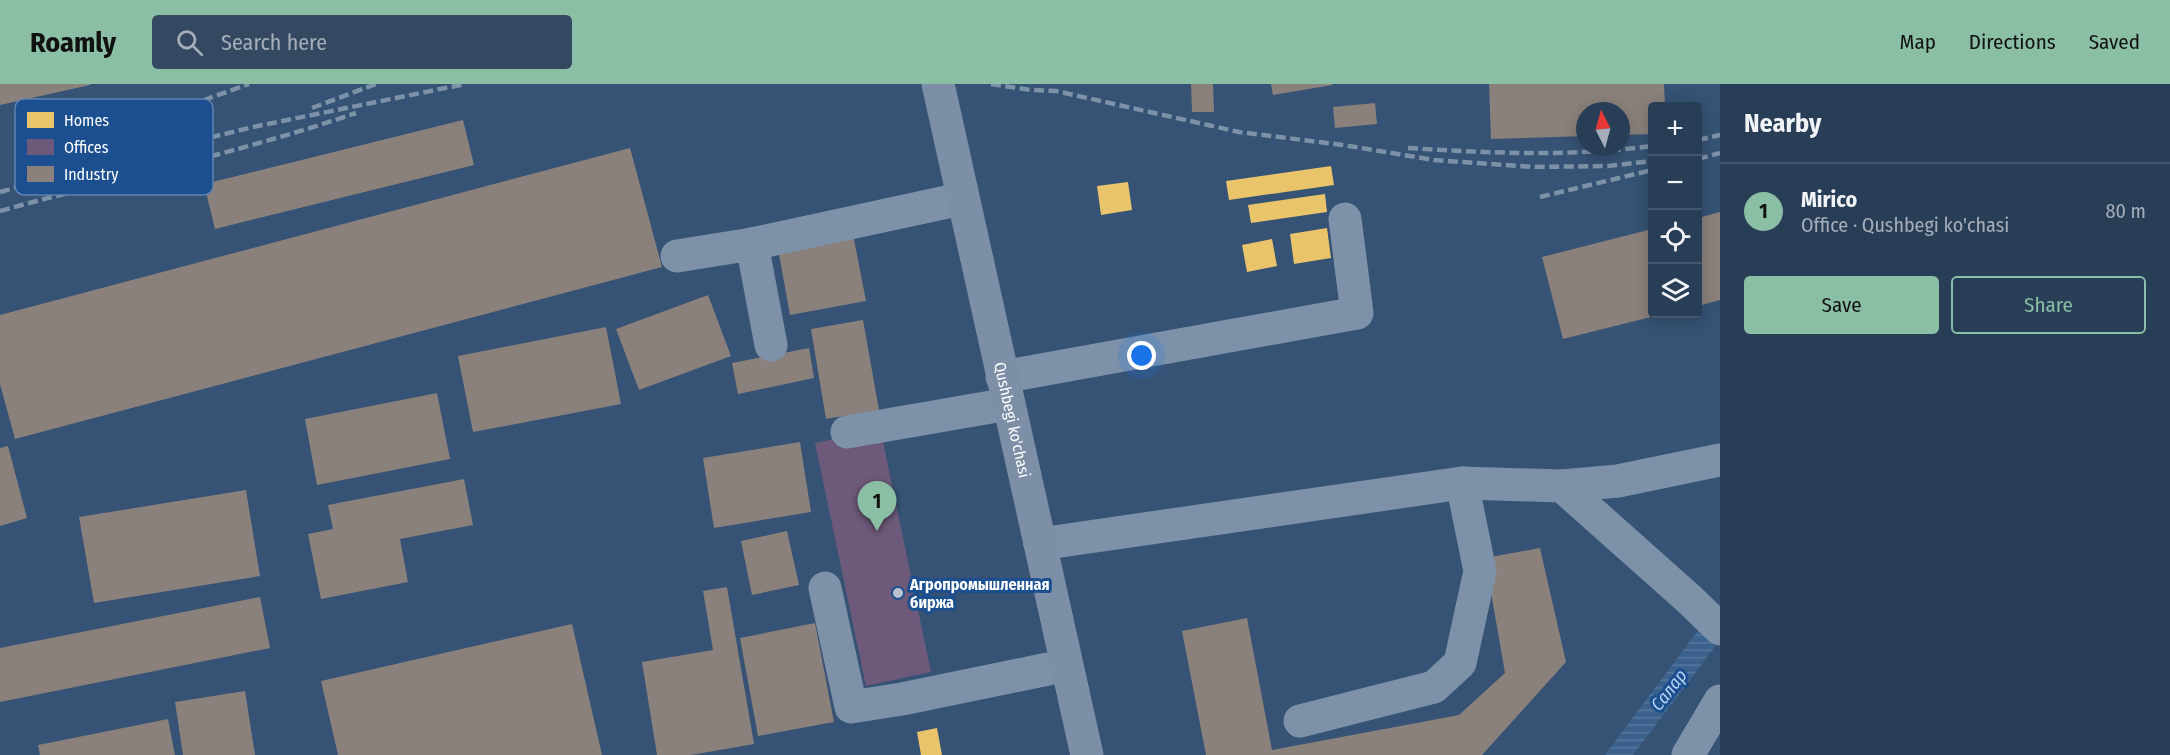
<!DOCTYPE html>
<html lang="en">
<head>
<meta charset="utf-8">
<style>
  :root { --surface:#283e57; --page:#344961; --text:#f1f3f6; --muted:#a5aeba; --line:#44576d; --accent:#8abfa5 }
  body { margin:0; font-family:"Fira Sans Condensed",sans-serif; background:var(--page); color:var(--text) }
  .controls { position:absolute; right:18px; top:18px; display:grid; overflow:hidden; border-radius:6px; box-shadow:0 3px 15px #0003 }
  .controls button { width:54px; height:54px; display:grid; place-items:center; padding:0; border:0; border-bottom:2px solid var(--line); background:var(--surface); color:var(--text); font:30px sans-serif }
  .compass { position:absolute; left:1576px; top:18px; width:54px; height:54px; border-radius:50%; background:var(--surface); box-shadow:0 3px 15px #0003; rotate:354deg }
  .you { position:absolute; left:1142px; top:272px; width:21px; height:21px; margin:-15px; border:4px solid #fff; border-radius:50%; background:#1a73e8; box-shadow:0 0 0 9px #1a73e833 }
  .badge { display:grid; place-items:center; width:39px; height:39px; border-radius:50%; background:var(--accent); color:#111; font-size:20px; font-weight:700 }
  .pin { position:absolute; translate:-50% -50px; filter:drop-shadow(0 2px 3px #0008) }
  .pin::after { content:''; position:absolute; top:32px; width:21px; height:18px; background:inherit; clip-path:polygon(0 0,100% 0,50% 100%) }
  .list { margin:0; padding:0; list-style:none }
  h2 { display:flex; justify-content:space-between; align-items:center; height:78px; margin:0; padding:0 24px; font-size:26px }
  h2 small { font-size:20px; font-weight:400; color:var(--muted) }
  .list li { display:grid; grid-template-columns:39px 1fr auto; gap:18px; align-items:center; box-sizing:border-box; height:96px; padding:0 24px; border-top:2px solid var(--line) }
  .list b { display:block; font-size:22px; white-space:nowrap }
  .list p { margin:0; font-size:20px; white-space:nowrap; color:var(--muted) }
  .list em { font-size:20px; font-style:normal; color:var(--muted) }
  .actions { display:flex; gap:12px; padding:18px 24px }
  .actions a { flex:1; padding:14px 0; border:2px solid var(--accent); border-radius:6px; text-align:center; font-size:21px; color:var(--accent) }
  .actions .main { background:var(--accent); color:#111 }
  .icon { flex:none; width:33px; height:33px; fill:none; stroke:currentColor; stroke-width:2; stroke-linecap:round; stroke-linejoin:round }
  .map { position:relative; flex:none; width:1720px; height:671px; overflow:hidden }
  header { display:flex; align-items:center; gap:36px; box-sizing:border-box; height:84px; padding:0 30px; background:var(--accent); color:#111 }
  header strong { font-size:28px }
  nav { display:flex; gap:33px; margin-inline-start:auto; font-size:21px }
  .search { width:420px; height:54px; background:var(--page); display:flex; align-items:center; gap:15px; box-sizing:border-box; padding:0 21px; border-radius:6px; color:var(--muted); font-size:22px }
  main { display:flex }
  aside { flex:1; background:var(--surface) }
  .map>svg:first-child { display:block }
  .water { fill:url(#water-rules) }
  .homes { fill:#e9c46a }
  .offices { fill:#6d597a }
  .industry { fill:#8a817c }
  .lines { fill:none; stroke-linecap:round; stroke-linejoin:round }
  .minor { stroke:#7d92a8; stroke-width:33 }
  .major { stroke:#7d8ea7; stroke-width:33 }
  .rail { stroke:#7e92a7; stroke-width:4.5; stroke-dasharray:10 4.5; stroke-linecap:butt }
  .poi-dot { fill:#b9c2ce; stroke:#1b4f8f; stroke-width:2 }
  .labels { text-anchor:middle; stroke-width:6; stroke-linejoin:round; paint-order:stroke }
  .street-label { font-size:16px; fill:#fff; stroke:#1b4f8f }
  .poi-label { font-size:16px; font-weight:bold; fill:#fff; stroke:#1b4f8f; text-anchor:start }
  .water-label { font-size:18px; font-style:italic; fill:#b5d3f5; stroke:#1b4f8f }
  .key { fill:#1b4f8f; stroke:#5f84b1; stroke-width:1.5 }
  .key-label { font-size:16px; fill:#fff }
</style>
</head>
<body>
<header>
<strong>Roamly</strong>
<div class="search"><svg class="icon" aria-label="search" viewBox="0 0 24 24"><circle cx="10" cy="10" r="6"/><path d="M15 15l6 6"/></svg>Search here</div>
<nav><a>Map</a><a>Directions</a><a>Saved</a></nav>
</header>
<main>
<div class="map">
<svg width="1720" height="671" viewBox="0 0 1720 671">
  <defs>
    <pattern id="water-rules" width="6" height="5" patternUnits="userSpaceOnUse" patternTransform="scale(1.5)"><rect width="6" height="5" fill="#3b618d"/><path d="M0 2.5h6" fill="none" stroke="#58799e"/></pattern>
  </defs>
  <rect width="100%" height="100%" fill="#365274"/>
  <path class="water" d="M1720,523V556L1633,671H1605L1696,549Z"/>
  <g class="homes">
    <path d="M1331,82L1334,101L1229,116L1226,97Z"/>
    <path d="M1128,98L1132,126L1101,131L1097,102Z"/>
    <path d="M1325,110L1327,128L1251,139L1248,121Z"/>
    <path d="M1327,144L1331,174L1294,180L1290,150Z"/>
    <path d="M1272,155L1277,182L1247,188L1242,161Z"/>
    <path d="M937,644L942,671H921L917,648Z"/>
  </g>
  <path class="offices" d="M879,346L881,348L931,588L866,602L815,359Z"/>
  <g class="industry">
    <path d="M0,0H90V1L0,21Z"/>
    <path d="M1191,0H1213L1214,28H1192Z"/>
    <path d="M1271,0H1332V1L1273,11Z"/>
    <path d="M1489,0H1664L1665,22H1652V50L1621,51V27H1585V52L1491,55Z"/>
    <path d="M1375,19L1377,40L1335,44L1333,23Z"/>
    <path d="M463,36L474,81L215,145L204,100Z"/>
    <path d="M630,64L662,183L15,355L0,300V231Z"/>
    <path d="M1720,128V216L1698,222V134Z"/>
    <path d="M852,145L866,217L790,231L777,159Z"/>
    <path d="M1652,145V230H1663L1563,255L1542,173Z"/>
    <path d="M708,211L731,272L639,306L616,245Z"/>
    <path d="M863,236L879,326L826,335L811,245Z"/>
    <path d="M606,243L621,320L473,348L458,272Z"/>
    <path d="M809,264L814,294L738,310L732,279Z"/>
    <path d="M437,309L450,375L317,401L305,335Z"/>
    <path d="M800,358L811,428L714,444L703,374Z"/>
    <path d="M8,362L27,434L0,442V364Z"/>
    <path d="M464,395L473,441L400,455L408,498L321,515L308,450L333,445L328,421Z"/>
    <path d="M246,406L260,492L94,519L79,433Z"/>
    <path d="M787,447L799,501L752,511L741,457Z"/>
    <path d="M1540,464L1566,578L1482,671H1206L1182,547L1247,534L1272,666L1459,631L1505,589L1485,474Z"/>
    <path d="M727,503L754,660L691,671H657L642,578L713,566L703,507Z"/>
    <path d="M260,513L270,564L0,618V564Z"/>
    <path d="M815,539L834,638L758,652L740,554Z"/>
    <path d="M572,540L602,671H338L321,597Z"/>
    <path d="M245,607L255,671H183L175,618Z"/>
    <path d="M168,635L175,671H40L38,661Z"/>
  </g>
  <g class="lines">
    <g class="minor">
      <path d="M752,160L771,261"/>
      <path d="M677,172L752,160L947,118"/>
      <path d="M1002,293L1357,229L1345,135"/>
      <path d="M847,348L991,323"/>
      <path d="M1562,402L1689,515L1720,545"/>
      <path d="M1040,460L1462,399L1562,402L1618,397L1720,376"/>
      <path d="M825,504L851,623L902,615L1048,585"/>
      <path d="M1300,637L1434,603L1460,579L1480,487L1462,399"/>
      <path d="M1688,671L1720,617"/>
    </g>
    <path class="major" id="s1" d="M938,0L1087,671"/>
    <g class="rail">
      <path d="M991,0L1031,6L1056,7L1239,48L1343,61L1434,76L1534,83L1608,82L1652,77"/>
      <path d="M312,24L376,0"/>
      <path d="M1698,56L1720,51"/>
      <path d="M1408,64C1490,69 1571,73 1652,62"/>
      <path d="M17,66L155,30"/>
      <path d="M1698,75L1720,69"/>
      <path d="M17,97L207,15L249,0"/>
      <path d="M0,108L94,82L253,43L465,0"/>
      <path d="M1540,113L1652,86"/>
      <path d="M0,127C119,94 239,69 356,29"/>
    </g>
  </g>
  <circle class="poi-dot" cx="898" cy="509" r="6"/>
  <g class="labels">
    <g class="street-label">
      <text dy="6" stroke="none"><textPath href="#s1" startOffset="344">Qushbegi ko'chasi</textPath></text>
    </g>
    <g class="poi-label">
      <text x="910" y="506">Агропромышленная<tspan x="910" dy="18">биржа</tspan></text>
    </g>
    <g class="water-label">
      <text transform="translate(1669 606) rotate(-52)" y="6">Салар</text>
    </g>
  </g>
  <rect x="15" y="15" width="198" height="96" rx="9" class="key"/>
  <rect x="27" y="28" width="27" height="16" fill="#e9c46a"/>
  <rect x="27" y="55" width="27" height="16" fill="#6d597a"/>
  <rect x="27" y="82" width="27" height="16" fill="#8a817c"/>
  <g class="key-label">
    <text x="64" y="42">Homes</text>
    <text x="64" y="69">Offices</text>
    <text x="64" y="96">Industry</text>
  </g>
</svg>
<div class="controls">
<button>+</button>
<button>−</button>
<button><svg class="icon" aria-label="locate" viewBox="0 0 24 24"><circle cx="12" cy="12" r="6"/><path d="M12 2v4M12 18v4M2 12h4M18 12h4"/></svg></button>
<button><svg class="icon" aria-label="layers" viewBox="0 0 24 24"><path d="M12 4l9 5-9 5-9-5zM3 14l9 5 9-5"/></svg></button>
</div>
<svg class="compass" viewBox="-18 -18 36 36"><path d="M0-13l5 13h-10z" fill="#e53935"/><path d="M0 13l5-13h-10z" fill="#a5aeba"/></svg>
<div class="you"></div>
<div class="pin badge" style="left:877px;top:447px">1</div>
</div>
<aside>
<h2>Nearby<small></small></h2>
<ul class="list">
<li><span class="badge">1</span><div><b>Mirico</b><p>Office · Qushbegi ko'chasi</p></div><em>80 m</em></li>
</ul>
<div class="actions"><a class="main">Save</a><a>Share</a></div>
</aside>
</main>
</body>
</html>
